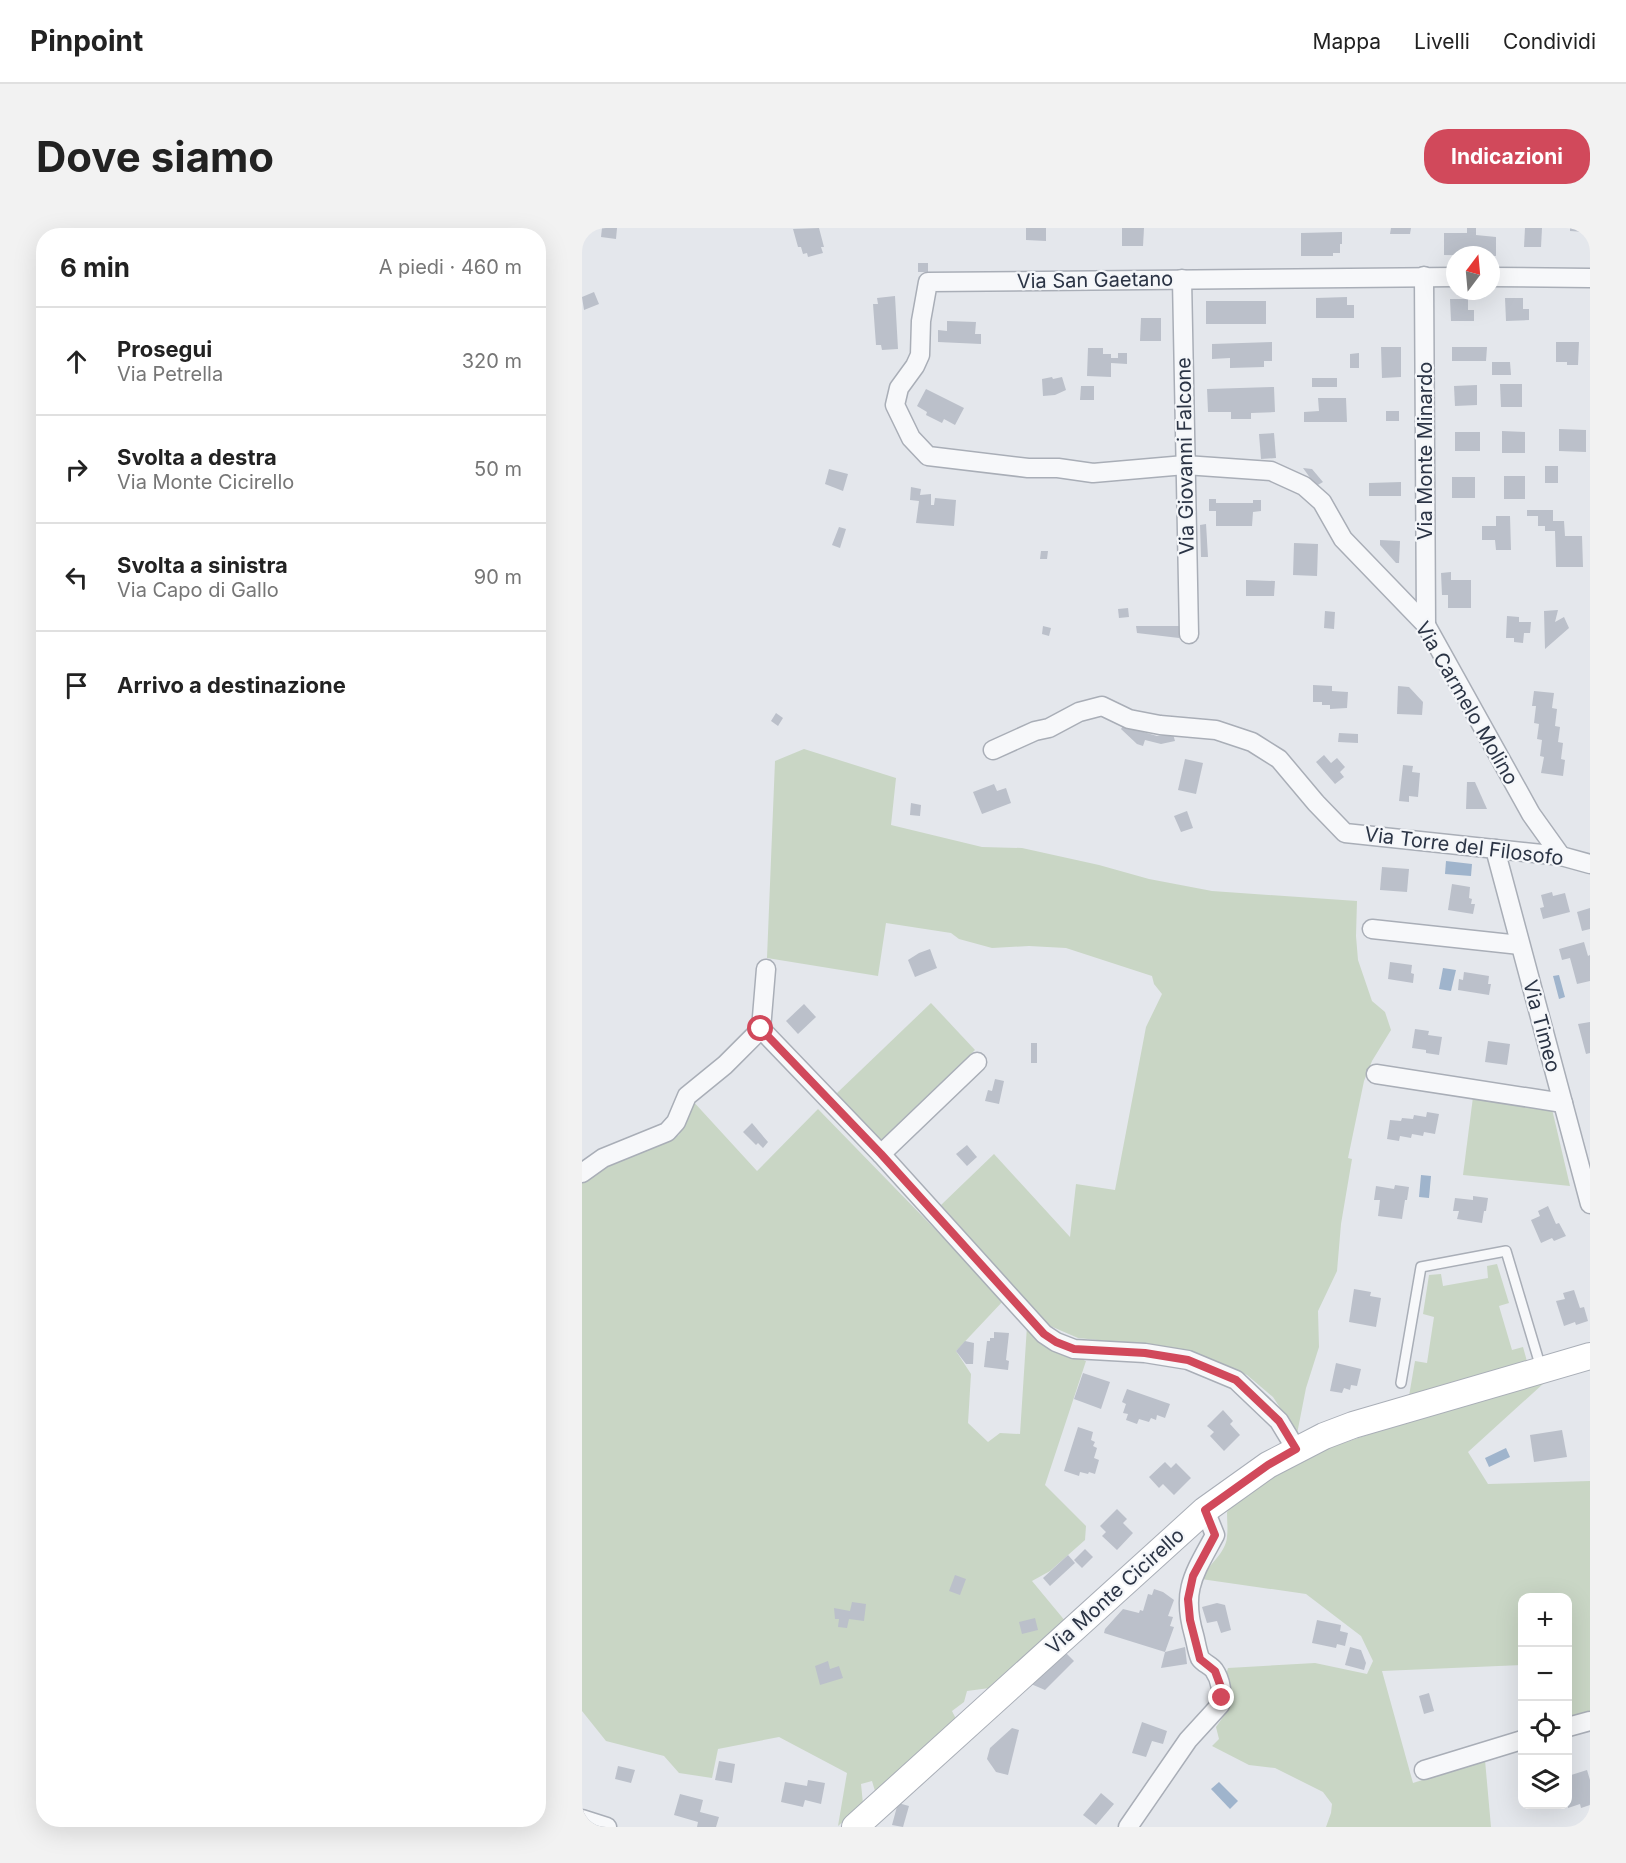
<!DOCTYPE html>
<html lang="it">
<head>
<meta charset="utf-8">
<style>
  :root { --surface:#fff; --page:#f2f2f2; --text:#222; --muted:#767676; --line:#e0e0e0; --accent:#d1495b }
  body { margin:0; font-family:Inter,sans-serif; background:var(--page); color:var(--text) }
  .controls { position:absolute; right:18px; bottom:18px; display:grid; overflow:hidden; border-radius:12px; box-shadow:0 6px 24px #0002 }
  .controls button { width:54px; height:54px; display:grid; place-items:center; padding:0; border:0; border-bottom:2px solid var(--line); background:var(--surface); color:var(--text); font:30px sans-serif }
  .compass { position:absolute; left:864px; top:18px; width:54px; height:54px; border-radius:50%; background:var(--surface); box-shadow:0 6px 24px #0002; rotate:16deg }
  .stop { position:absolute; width:18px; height:18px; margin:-14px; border:4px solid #d1495b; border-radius:50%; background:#fff }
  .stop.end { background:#d1495b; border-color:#fff; box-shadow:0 2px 6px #0008 }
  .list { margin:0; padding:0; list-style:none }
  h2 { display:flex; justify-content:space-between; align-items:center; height:78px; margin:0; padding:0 24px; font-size:26px }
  h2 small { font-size:20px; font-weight:400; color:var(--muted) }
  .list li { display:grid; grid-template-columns:39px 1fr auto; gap:18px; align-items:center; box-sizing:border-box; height:108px; padding:0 24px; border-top:2px solid var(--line) }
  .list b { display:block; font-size:22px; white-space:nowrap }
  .list p { margin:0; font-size:20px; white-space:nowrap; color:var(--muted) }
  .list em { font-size:20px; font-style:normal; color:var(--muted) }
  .icon { flex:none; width:33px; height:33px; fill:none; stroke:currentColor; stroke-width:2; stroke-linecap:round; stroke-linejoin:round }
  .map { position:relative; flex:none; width:1008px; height:1599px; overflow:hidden; border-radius:24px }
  header { display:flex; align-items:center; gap:36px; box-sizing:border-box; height:84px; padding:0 30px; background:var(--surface); border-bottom:2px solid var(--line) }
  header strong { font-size:28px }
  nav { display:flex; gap:33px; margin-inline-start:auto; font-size:21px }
  .intro { display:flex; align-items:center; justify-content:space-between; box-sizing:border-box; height:144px; padding:0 36px }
  h1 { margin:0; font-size:42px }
  .button { padding:15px 27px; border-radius:24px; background:var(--accent); color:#fff; font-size:21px; font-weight:700 }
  main { display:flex; gap:36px; padding:0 36px }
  aside { flex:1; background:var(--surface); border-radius:24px; box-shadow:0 6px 24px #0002 }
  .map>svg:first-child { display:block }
  .green { fill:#c9d6c5 }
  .water { fill:#9fb4cc }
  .building { fill:#bbc0ca }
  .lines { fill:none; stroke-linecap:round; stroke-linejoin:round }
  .lane-casing { stroke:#a9aeb7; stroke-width:12 }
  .street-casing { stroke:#a9aeb7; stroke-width:21 }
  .secondary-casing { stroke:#a9aeb7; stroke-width:28 }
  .lane { stroke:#f7f8fa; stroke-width:9 }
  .street { stroke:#f7f8fa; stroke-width:18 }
  .secondary { stroke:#fff; stroke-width:26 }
  .route { stroke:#d1495b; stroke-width:8 }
  .labels { text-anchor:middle; stroke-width:4.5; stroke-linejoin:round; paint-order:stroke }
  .street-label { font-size:20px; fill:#2b3445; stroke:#f4f6f9 }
</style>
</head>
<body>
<header>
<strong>Pinpoint</strong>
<nav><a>Mappa</a><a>Livelli</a><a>Condividi</a></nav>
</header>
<div class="intro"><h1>Dove siamo</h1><a class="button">Indicazioni</a></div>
<main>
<aside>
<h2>6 min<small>A piedi · 460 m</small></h2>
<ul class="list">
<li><svg class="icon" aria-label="ahead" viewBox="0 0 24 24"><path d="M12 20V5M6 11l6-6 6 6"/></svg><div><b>Prosegui</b><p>Via Petrella</p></div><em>320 m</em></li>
<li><svg class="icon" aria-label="right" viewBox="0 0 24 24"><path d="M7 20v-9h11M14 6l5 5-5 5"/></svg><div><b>Svolta a destra</b><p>Via Monte Cicirello</p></div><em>50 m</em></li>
<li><svg class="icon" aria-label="left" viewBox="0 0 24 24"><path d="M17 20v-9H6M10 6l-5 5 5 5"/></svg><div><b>Svolta a sinistra</b><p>Via Capo di Gallo</p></div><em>90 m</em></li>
<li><svg class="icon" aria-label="arrive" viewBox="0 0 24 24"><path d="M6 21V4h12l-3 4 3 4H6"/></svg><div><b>Arrivo a destinazione</b></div></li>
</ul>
</aside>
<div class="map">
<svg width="1008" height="1599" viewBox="0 0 1008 1599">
  <rect width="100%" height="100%" fill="#e4e7ec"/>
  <g class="green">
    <path d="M222,521L314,550L309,597L400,619L440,620L517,637L567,651L630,663L775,673L774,708L776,732L790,773L803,784L809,802L790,833L782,853L766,930L770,931L759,996L755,1043L736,1083L737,1119L724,1160L715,1206L691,1169L665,1147L602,1122L585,1119L496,1110L466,1097L359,977L412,926L488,1009L494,956L533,962L564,799L580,766L572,756L570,748L484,720L447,718L410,720L377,711L369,705L304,695L296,748L185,730L193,533Z"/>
    <path d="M349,775L393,822L299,912L254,866Z"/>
    <path d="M891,869L970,881L988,958L881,947Z"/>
    <path d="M109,871L175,943L236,881L422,1072L374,1123L389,1146L386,1195L406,1214L418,1205L438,1206L445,1098L467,1119L504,1133L463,1257L504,1298L503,1312L468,1343L450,1353L484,1394L415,1459L385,1463L382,1474L370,1483L375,1493L293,1563L290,1553L279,1556L281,1576L256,1598L265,1545L197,1509L136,1521L130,1550L97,1545L82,1528L24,1513L0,1483V951L22,937L97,907Z"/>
    <path d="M915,1036L927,1075L917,1078L930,1122L941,1119L946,1137L827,1168L833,1133L845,1135L852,1089L841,1086L847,1047L859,1046L861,1058L906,1050L905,1038Z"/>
    <path d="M962,1155L886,1224L906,1256L1008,1253V1486L986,1490V1370H940V1440V1437L800,1443L831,1555L903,1532L909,1599H744L749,1585L750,1576L741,1564L693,1540L667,1537L630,1518L637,1511L634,1499L646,1482L650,1473L643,1450L646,1440L733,1435L785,1446L791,1433L779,1408L724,1366L619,1351C626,1337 644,1325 645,1309C646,1301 645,1292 645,1284L655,1272L692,1247L726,1227L791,1205Z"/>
  </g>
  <g class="water">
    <path d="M864,633L890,636L889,648L863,646Z"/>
    <path d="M861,740L874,742L869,763L857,761Z"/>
    <path d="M977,747L983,769L977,771L971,748Z"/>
    <path d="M839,947L849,948L847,970L837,969Z"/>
    <path d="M924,1220L928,1229L907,1239L903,1230Z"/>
    <path d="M637,1554L656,1573L648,1581L629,1561Z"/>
  </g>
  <g class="building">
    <path d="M20,0H35L34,11L19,9Z"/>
    <path d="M237,0L242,19H239L241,25L226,29L225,25L221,26L219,19H216L211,1Z"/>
    <path d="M444,0H464V13L444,12Z"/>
    <path d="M540,0H562L561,18H540Z"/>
    <path d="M809,0H829L828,6H808Z"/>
    <path d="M885,0H894V7L914,9V28L862,27V5H885Z"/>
    <path d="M943,0H960L959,19H942Z"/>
    <path d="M988,0H1004L1003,4L988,3Z"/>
    <path d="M760,4V16H758V25H751V28H719V5Z"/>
    <rect x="336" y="35" width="10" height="9"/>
    <path d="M12,64L17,76L2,82L0,69Z"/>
    <path d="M313,68L316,121L300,122L299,117H294L291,76H296L295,70Z"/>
    <path d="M765,69V77H772V90H734V70Z"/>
    <path d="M923,70H941V81H947V92L924,93Z"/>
    <path d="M868,71H886V82H892V93H869Z"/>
    <rect x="624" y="73" width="60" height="23"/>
    <path d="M559,90H579V113H558Z"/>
    <path d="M365,93L394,94L393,106H399V116L356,114V102L365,103Z"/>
    <path d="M690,114V133H682V139L648,140V130L630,131V116Z"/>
    <path d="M974,114H997L996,137H985V134H974Z"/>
    <path d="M799,119H819V149L800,150Z"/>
    <path d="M870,119H905L904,133H870Z"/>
    <path d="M506,120H521V126H529V130H536V125H545V136L529,135V149L505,148Z"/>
    <path d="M777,125V140H768V126Z"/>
    <path d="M910,134H928L929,147H910Z"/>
    <path d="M470,149L471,151L480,149L484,162L473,167L461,168L460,151Z"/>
    <rect x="730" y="150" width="25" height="9"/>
    <path d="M918,156H940V179H919Z"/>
    <path d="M895,157V177L873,178L872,158Z"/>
    <path d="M499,158H512V172H498Z"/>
    <path d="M692,159L693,184L669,185V191H649V184H626L625,161Z"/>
    <path d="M344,161L382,180L373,197L362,191L360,195L344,187L345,184L335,178Z"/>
    <path d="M736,170H764L765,194H722V184L737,183Z"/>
    <rect x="804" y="183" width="13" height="10"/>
    <path d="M977,201L1004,202V224L977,223Z"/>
    <path d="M920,203L943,204V225H920Z"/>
    <rect x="873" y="204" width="25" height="19"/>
    <path d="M692,205L694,230L679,231L677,206Z"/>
    <rect x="963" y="238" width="13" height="17"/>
    <path d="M721,240L730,241L741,254L734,258Z"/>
    <path d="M247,241L266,246L261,263L243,256Z"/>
    <rect x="922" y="248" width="21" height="23"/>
    <rect x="870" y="249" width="23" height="21"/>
    <path d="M819,254V268H787V255Z"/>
    <path d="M329,259L339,261L338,267L349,266V277H352L353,270L374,272L372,298L334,295L337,273L328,272Z"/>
    <path d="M627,271H634V275H671V272H679V283L671,284L670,298H634V283H627Z"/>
    <path d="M945,282H971V293H982L983,308H1000L1001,339H974L973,303H963V298H956V288H945Z"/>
    <path d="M914,288H928L929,322H914L913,312H900V298H914Z"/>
    <path d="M624,296L626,329H619L618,297Z"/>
    <path d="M257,299L264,301L258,320L250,317Z"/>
    <path d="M798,312L818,313L817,335H814L798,317Z"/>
    <path d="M712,315L736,316L735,348L711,347Z"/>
    <path d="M459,323H466L465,331H458Z"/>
    <path d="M869,344V352H889V380H866V367H860L859,345Z"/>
    <path d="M664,352L693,353L692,368H664Z"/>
    <path d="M546,380L547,389L537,390L536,381Z"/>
    <path d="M976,382L973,394L982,389L987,400L963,421L962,383Z"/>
    <path d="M743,383L753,384L752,401L742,400Z"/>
    <path d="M925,388L937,389V394H949L948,405H942L941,415L932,414V410H924Z"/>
    <path d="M461,398L469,400L467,408L460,406Z"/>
    <path d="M554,398H597V410L555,405Z"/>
    <path d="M731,457L750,458V463L766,464L765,480L748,481V477H740V474H731Z"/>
    <path d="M816,458L827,459L841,474L840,487L815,486Z"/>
    <path d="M952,463L972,465L970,480L975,481L973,498L978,499L976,514L981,515L979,531L983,532L981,548L959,545L962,529L958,528L960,512L955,511L957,496L952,495L954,478H950Z"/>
    <path d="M194,485L201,490L196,498L189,493Z"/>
    <path d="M541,498L575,508L591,506L593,513L579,516L563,512L561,518L555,516L539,501Z"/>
    <path d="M757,505L776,506V515L756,514Z"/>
    <path d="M742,527L749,535L755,530L763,539L758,544L762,549L753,556L734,534Z"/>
    <path d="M603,531L621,535L614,566L596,562Z"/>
    <path d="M821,537L831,538L830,544L838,545L836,569L827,568V574L817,573Z"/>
    <path d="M885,554H893L905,581H884Z"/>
    <path d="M412,556L415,563L424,560L429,575L400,586L391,564Z"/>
    <path d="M329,575L339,577L338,588L328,587Z"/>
    <path d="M605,583L611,600L599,604L592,588Z"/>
    <path d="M800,639L827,641L825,664L798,662Z"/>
    <path d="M870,656L888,659L887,670L890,671L889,676H893L891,686L866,682Z"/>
    <path d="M970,664L971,668L983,665L988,684L961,691L958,680L962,679L959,667Z"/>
    <path d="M1008,680V701L1000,703L995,684Z"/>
    <path d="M1002,714L1006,728L1008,727V753L995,756L988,730L980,732L977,721Z"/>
    <path d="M348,721L355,740L333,749L326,732L337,725Z"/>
    <path d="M808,734L830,737L829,745L832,746L831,755L806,751Z"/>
    <path d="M882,744L907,748L906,756H909L907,767L876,762L877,751L881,752Z"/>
    <path d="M222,776L234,789L216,806L204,793Z"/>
    <path d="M1008,794V825L1004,826L996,796Z"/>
    <path d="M833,801L847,803L846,807L860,809L857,827L844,825V822L830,820Z"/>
    <path d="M906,813L928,816L925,837L903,834Z"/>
    <rect x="449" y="815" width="6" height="20"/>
    <path d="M413,851L422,853L417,876L403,873L406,862L410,863Z"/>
    <path d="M845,884L857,886L853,906L842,904L841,908L830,906L829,910L818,908L817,913L805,911L808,892L819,893L820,890L831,891L832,887L844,889Z"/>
    <path d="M170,895L186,914L181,920L176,915L174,917L161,904Z"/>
    <path d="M385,917L395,929L385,938L374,926Z"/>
    <path d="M813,957L827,959L825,972H823L820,991L796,988L798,972H792L794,958L812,961Z"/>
    <path d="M891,968L906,970L904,983H902L900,995L875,991L877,983H871L873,970L891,972Z"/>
    <path d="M966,978L974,996L977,995L984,1008L972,1013L970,1010L959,1015L949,992L958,988L956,983Z"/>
    <path d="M772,1061L789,1064L788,1068L799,1070L794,1099L767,1094Z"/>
    <path d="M992,1062L998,1080L1002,1079L1006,1093L994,1097L993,1094L982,1098L974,1073L983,1071L981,1065Z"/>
    <path d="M412,1104L427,1105L424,1132L427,1133L426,1142L402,1139L405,1113H408V1110H412Z"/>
    <path d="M383,1113L392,1115L391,1136H384L374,1123Z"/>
    <path d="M754,1135L779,1141L775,1158L769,1157L768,1162L762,1160L760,1165L748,1163Z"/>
    <path d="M501,1145L528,1154L519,1181L492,1171Z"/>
    <path d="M545,1161L588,1176L583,1190L575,1187L574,1192L569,1190L567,1194L557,1191L555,1196L544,1192L546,1186L541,1185L544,1176L540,1174Z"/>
    <path d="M641,1182L651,1193L648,1196L658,1207L642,1223L628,1208L632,1204L625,1198Z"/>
    <path d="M496,1199L511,1204L509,1212L513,1214L511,1218L515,1220L512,1230L517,1232L513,1246L507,1244L506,1246L498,1244L497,1248L482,1243Z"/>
    <path d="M980,1202L985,1229L952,1234L948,1207Z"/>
    <path d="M583,1234L589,1240L594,1235L609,1250L592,1267L581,1256L577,1260L567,1249Z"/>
    <path d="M535,1281L545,1291L541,1295L551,1305L535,1322L520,1308L524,1304L518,1298Z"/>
    <path d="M503,1321L511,1329L500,1340L492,1332Z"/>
    <path d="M486,1327L493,1335L468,1358L461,1350Z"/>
    <path d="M373,1347L384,1351L378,1367L367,1363Z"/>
    <path d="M572,1361L581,1364L592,1372L586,1388L591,1389L588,1398L592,1399L583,1424L522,1405L523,1401L541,1381L557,1385L558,1382L561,1383L566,1366L570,1367Z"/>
    <path d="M270,1374L284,1376L282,1393L267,1391L265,1400L256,1399L257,1391H253L252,1380L268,1383Z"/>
    <path d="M635,1375L643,1377L649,1402L639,1405L635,1393L625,1395L620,1379Z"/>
    <path d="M453,1390L456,1402L440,1406L437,1394Z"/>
    <path d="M735,1392L759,1397L758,1403L766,1405L763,1418L755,1416L754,1420L730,1415Z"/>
    <path d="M603,1419L605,1436L579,1440L583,1424Z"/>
    <path d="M768,1419L779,1422L784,1435L782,1442L763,1437Z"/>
    <path d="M484,1425L492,1433L463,1462L449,1456Z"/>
    <path d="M246,1433L248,1441L257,1438L261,1450L238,1457L233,1438Z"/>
    <path d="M847,1465L852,1483L842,1486L837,1468Z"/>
    <path d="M560,1494L585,1503L581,1516L570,1513L564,1529L550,1525Z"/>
    <path d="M430,1500L437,1502L426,1547L414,1544L405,1531L408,1520Z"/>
    <path d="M137,1533L153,1536L150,1555L133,1552Z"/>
    <path d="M36,1538L53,1542L49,1555L33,1551Z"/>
    <path d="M1005,1542L1008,1552V1577L999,1580L998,1576L986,1580V1548Z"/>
    <path d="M226,1552L243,1555L239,1576L223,1572L221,1579L199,1574L203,1554L225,1558Z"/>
    <path d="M519,1565L532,1576L514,1597L501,1587Z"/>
    <path d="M98,1566L121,1572L118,1584L137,1589L134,1599H115L116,1594L92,1587Z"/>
    <path d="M316,1575L327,1578L321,1599L310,1597Z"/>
  </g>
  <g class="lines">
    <defs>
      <path id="lane" d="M819,1155L839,1039L924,1023L959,1140"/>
      <g id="street">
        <path d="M842,48L844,397"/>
        <path d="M873,49L346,54L339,93L338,127L333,138L317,160L313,177L329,210L346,228L446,240H476L511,245L603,237L689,243L722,258L740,274L761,311L844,397L949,586L979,628"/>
        <path d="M909,49L1008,50"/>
        <path d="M600,51L607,406"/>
        <path d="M411,522L453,503L467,500L497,484L520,478L547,491L578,497L634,502L670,514L697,531L734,575L763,605L979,628L1008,636"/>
        <path d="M913,621L1008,976"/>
        <path d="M790,701L938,717"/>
        <path d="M184,741L179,801L299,926L462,1106L474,1114L492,1121L563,1125L606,1132L654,1152L697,1193L714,1221"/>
        <path d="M794,846L981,875"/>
        <path d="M299,926L395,834"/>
        <path d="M0,945L21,930L85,904L94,894L105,868L143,837L179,801"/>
        <path d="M986,1499L1008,1493"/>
        <path d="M842,1542L940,1512"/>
        <path d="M0,1591L25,1599"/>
        <path d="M546,1599L606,1512L638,1477C641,1466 639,1452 632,1442C628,1437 621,1435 618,1430C615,1423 614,1414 612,1407C599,1362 612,1346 633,1307L623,1282"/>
      </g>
      <path id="secondary" d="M273,1599L623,1282L686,1237L742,1208L771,1197L1008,1128"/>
    </defs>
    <use href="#lane" class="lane-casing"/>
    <use href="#street" class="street-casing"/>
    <use href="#secondary" class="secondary-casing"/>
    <use href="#lane" class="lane"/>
    <use href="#street" class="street"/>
    <use href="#secondary" class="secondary"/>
  </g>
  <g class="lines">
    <path class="route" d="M179,801L299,926L462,1106L474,1114L492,1121L563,1125L606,1132L654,1152L697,1193L714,1221L686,1237L623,1282L633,1307L611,1348L606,1371L608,1392L618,1431L633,1443L640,1462V1470"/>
  </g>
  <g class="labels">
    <g class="street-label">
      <text transform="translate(513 52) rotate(-1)" y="7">Via San Gaetano</text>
      <text transform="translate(843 223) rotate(-90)" y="7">Via Monte Minardo</text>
      <text transform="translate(603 228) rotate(-91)" y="7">Via Giovanni Falcone</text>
      <text transform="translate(885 475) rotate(60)" y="7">Via Carmelo Molino</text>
      <text transform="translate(882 618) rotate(7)" y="7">Via Torre del Filosofo</text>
      <text transform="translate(960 798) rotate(75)" y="7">Via Timeo</text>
      <text transform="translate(533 1363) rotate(-42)" y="7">Via Monte Cicirello</text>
    </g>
  </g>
</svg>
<div class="controls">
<button>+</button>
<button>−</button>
<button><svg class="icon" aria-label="locate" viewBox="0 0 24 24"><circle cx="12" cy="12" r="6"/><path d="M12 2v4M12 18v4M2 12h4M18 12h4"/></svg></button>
<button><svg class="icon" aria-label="layers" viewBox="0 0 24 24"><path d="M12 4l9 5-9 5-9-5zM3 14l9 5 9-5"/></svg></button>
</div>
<svg class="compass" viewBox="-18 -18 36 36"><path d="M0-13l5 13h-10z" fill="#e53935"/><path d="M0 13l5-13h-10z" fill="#767676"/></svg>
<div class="stop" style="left:179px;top:801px"></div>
<div class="stop end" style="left:640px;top:1470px"></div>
</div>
</main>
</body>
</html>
